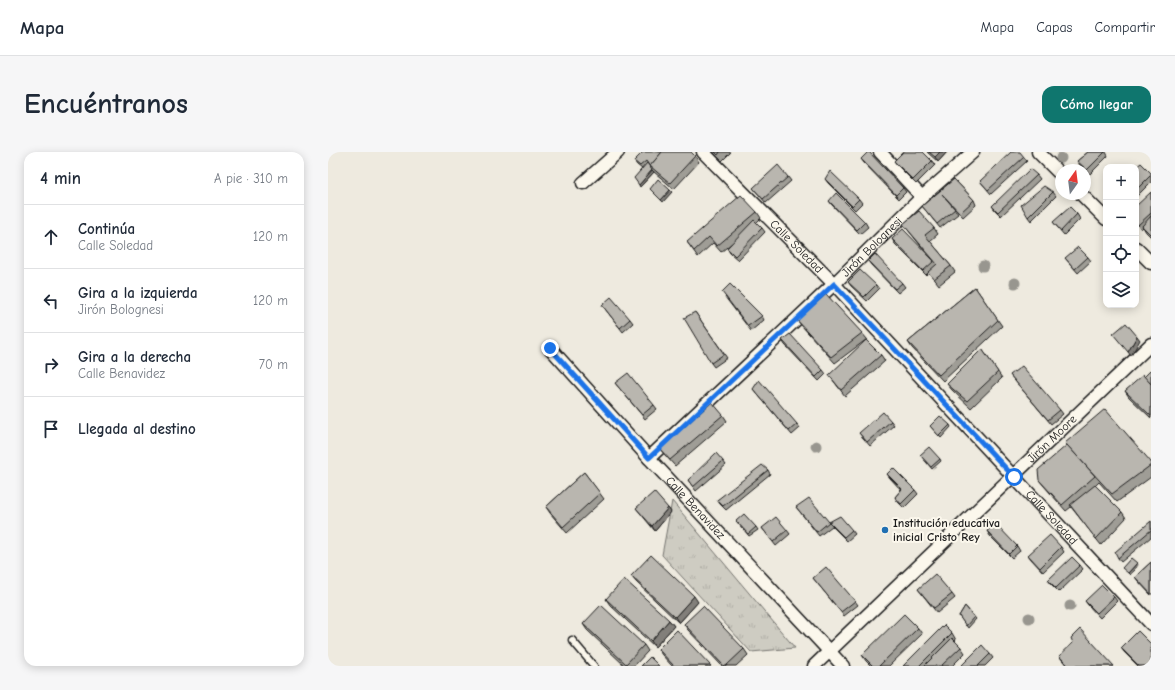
<!DOCTYPE html>
<html lang="es">
<head>
<meta charset="utf-8">
<style>
  :root { --surface:#fff; --page:#f6f6f7; --text:#1f2937; --muted:#747a83; --line:#e0e1e3; --accent:#0f766e }
  body { margin:0; font-family:"Comic Neue",sans-serif; background:var(--page); color:var(--text) }
  .controls { position:absolute; right:12px; top:12px; display:grid; overflow:hidden; border-radius:8px; box-shadow:0 2px 10px #0003 }
  .controls button { width:36px; height:36px; display:grid; place-items:center; padding:0; border:0; border-bottom:1px solid var(--line); background:var(--surface); color:var(--text); font:20px sans-serif }
  .compass { position:absolute; left:727px; top:12px; width:36px; height:36px; border-radius:50%; background:var(--surface); box-shadow:0 2px 10px #0003; rotate:14deg }
  .stop { position:absolute; width:12px; height:12px; margin:-9px; border:3px solid #1a73e8; border-radius:50%; background:#fff }
  .stop.end { background:#1a73e8; border-color:#fff; box-shadow:0 1px 4px #0008 }
  .list { margin:0; padding:0; list-style:none }
  h2 { display:flex; justify-content:space-between; align-items:center; height:52px; margin:0; padding:0 16px; font-size:17px }
  h2 small { font-size:13px; font-weight:400; color:var(--muted) }
  .list li { display:grid; grid-template-columns:26px 1fr auto; gap:12px; align-items:center; box-sizing:border-box; height:64px; padding:0 16px; border-top:1px solid var(--line) }
  .list b { display:block; font-size:15px; white-space:nowrap }
  .list p { margin:0; font-size:13px; white-space:nowrap; color:var(--muted) }
  .list em { font-size:13px; font-style:normal; color:var(--muted) }
  .icon { flex:none; width:22px; height:22px; fill:none; stroke:currentColor; stroke-width:2; stroke-linecap:round; stroke-linejoin:round }
  .map { position:relative; flex:none; width:823px; height:514px; overflow:hidden; border-radius:12px }
  header { display:flex; align-items:center; gap:24px; box-sizing:border-box; height:56px; padding:0 20px; background:var(--surface); border-bottom:1px solid var(--line) }
  header strong { font-size:19px }
  nav { display:flex; gap:22px; margin-inline-start:auto; font-size:14px }
  .intro { display:flex; align-items:center; justify-content:space-between; box-sizing:border-box; height:96px; padding:0 24px }
  h1 { margin:0; font-size:28px }
  .button { padding:10px 18px; border-radius:12px; background:var(--accent); color:#fff; font-size:14px; font-weight:700 }
  main { display:flex; gap:24px; padding:0 24px }
  aside { flex:1; background:var(--surface); border-radius:12px; box-shadow:0 2px 10px #0003 }
  .map>svg:first-child { display:block }
  .grass { fill:url(#grass-tufts); stroke:#75746f }
  .lines { fill:none; stroke-linecap:round; stroke-linejoin:round }
  .lane-casing { stroke:#1c1c1c; stroke-width:9 }
  .street-casing { stroke:#1c1c1c; stroke-width:15 }
  .lane { stroke:#fbf7ec; stroke-width:6 }
  .street { stroke:#fbf7ec; stroke-width:12 }
  .tree { fill:#98968f }
  .wall { fill:#9f9d96; stroke:#1c1c1c }
  .shaded-wall { fill:#827f7a; stroke:#1c1c1c }
  .building { fill:#b9b6af; stroke:#1c1c1c }
  .route { stroke:#1a73e8; stroke-width:5 }
  .poi-dot { fill:#1f6fb2; stroke:#fbf7ec; stroke-width:1.5 }
  .labels { text-anchor:middle; stroke-width:4; stroke-linejoin:round; paint-order:stroke }
  .street-label { font-size:12px; fill:#1c1c1c; stroke:#fbf7ec }
  .poi-label { font-size:12px; font-weight:bold; fill:#1c1c1c; stroke:#fbf7ec; text-anchor:start }
</style>
</head>
<body>
<header>
<strong>Mapa</strong>
<nav><a>Mapa</a><a>Capas</a><a>Compartir</a></nav>
</header>
<div class="intro"><h1>Encuéntranos</h1><a class="button">Cómo llegar</a></div>
<main>
<aside>
<h2>4 min<small>A pie · 310 m</small></h2>
<ul class="list">
<li><svg class="icon" aria-label="ahead" viewBox="0 0 24 24"><path d="M12 20V5M6 11l6-6 6 6"/></svg><div><b>Continúa</b><p>Calle Soledad</p></div><em>120 m</em></li>
<li><svg class="icon" aria-label="left" viewBox="0 0 24 24"><path d="M17 20v-9H6M10 6l-5 5 5 5"/></svg><div><b>Gira a la izquierda</b><p>Jirón Bolognesi</p></div><em>120 m</em></li>
<li><svg class="icon" aria-label="right" viewBox="0 0 24 24"><path d="M7 20v-9h11M14 6l5 5-5 5"/></svg><div><b>Gira a la derecha</b><p>Calle Benavidez</p></div><em>70 m</em></li>
<li><svg class="icon" aria-label="arrive" viewBox="0 0 24 24"><path d="M6 21V4h12l-3 4 3 4H6"/></svg><div><b>Llegada al destino</b></div></li>
</ul>
</aside>
<div class="map">
<svg width="823" height="514" viewBox="0 0 823 514">
  <defs>
    <pattern id="grass-tufts" width="24" height="20" patternUnits="userSpaceOnUse"><rect width="24" height="20" fill="#ceccc2"/><path d="M3 7l-1-3M5 7V3M7 7l1-3M15 17l-1-3M17 17v-4M19 17l1-3" fill="none" stroke="#b0afa6"/></pattern>
  </defs>
  <rect width="100%" height="100%" fill="#eeeadf"/>
  <filter id="ink" filterUnits="userSpaceOnUse"><feTurbulence type="fractalNoise" baseFrequency=".025" numOctaves="2"/><feDisplacementMap in="SourceGraphic" scale="8" xChannelSelector="R" yChannelSelector="G"/><feConvolveMatrix kernelMatrix="1 2 1 2 8 2 1 2 1" color-interpolation-filters="sRGB"/></filter>
  <g filter="url(#ink)">
    <path class="grass" d="M344,349L467,496L423,500L334,403Z"/>
    <g class="lines">
      <defs>
        <path id="lane" d="M244,488L266,514"/>
        <g id="street">
          <path id="s1" d="M375,0L506,132L823,472"/>
          <path d="M552,0L594,45"/>
          <path d="M710,0L733,23"/>
          <path d="M255,31L290,0"/>
          <path d="M753,42L778,67"/>
          <path d="M808,96L823,111"/>
          <path id="s2" d="M222,196L321,306L515,514"/>
          <path id="s3" d="M321,306L506,132L594,45L645,0"/>
          <path id="s4" d="M486,514L823,192"/>
        </g>
      </defs>
      <use href="#lane" class="lane-casing"/>
      <use href="#street" class="street-casing"/>
      <use href="#lane" class="lane"/>
      <use href="#street" class="street"/>
    </g>
    <g class="tree">
      <circle cx="733" cy="6" r="5.5"/>
      <circle cx="655" cy="114" r="5.5"/>
      <circle cx="687" cy="131" r="5.5"/>
      <circle cx="488" cy="294" r="5.5"/>
      <circle cx="742" cy="454" r="5.5"/>
      <circle cx="701" cy="466" r="5.5"/>
    </g>
    <g class="wall">
      <path d="M385,0H403L394,9Z"/>
      <path d="M599,0H619L610,10Z"/>
      <path d="M760,0H778L780,4L762,22L752,13L749,9Z"/>
      <path d="M367,4L371,10L346,37L326,20L312,35L314,17L309,13L306,9Z"/>
      <path d="M696,5L699,9L663,42L652,29Z"/>
      <path d="M533,7L575,36L578,40L571,47L536,11Z"/>
      <path d="M566,9H604L607,13L588,32L569,13Z"/>
      <path d="M808,15L823,21V30L808,45Z"/>
      <path d="M709,23L712,27L673,64L667,58L664,54Z"/>
      <path d="M460,25L463,29L438,51L425,36Z"/>
      <path d="M497,27L531,47L534,51L527,58L500,31Z"/>
      <path d="M626,27L646,48L648,53L635,65L620,49L630,62L612,76L594,54Z"/>
      <path d="M725,40L728,44L703,69L700,65Z"/>
      <path d="M823,40V85L818,80L815,75L813,77L808,70Z"/>
      <path d="M501,49L537,70L540,75L532,82L504,53Z"/>
      <path d="M429,60L433,66L428,71L434,76L437,80L410,108L402,101L399,96L404,91L393,100L385,91L370,105L359,90Z"/>
      <path d="M749,62L752,67L736,83L725,70Z"/>
      <path d="M575,72L606,76L610,82L602,89L623,114L627,120L611,133L601,120L598,123L567,92L564,87L601,104L580,78Z"/>
      <path d="M760,105L763,109L750,121L737,106Z"/>
      <path d="M540,109L574,131L577,135L570,141L543,113Z"/>
      <path d="M520,130L548,133L551,137L539,149L523,134Z"/>
      <path d="M647,135L674,174L615,229L584,196L580,190Z"/>
      <path d="M397,145L434,164L436,168L423,179Z"/>
      <path d="M274,153L302,167L305,171L295,180Z"/>
      <path d="M367,160L399,206L386,215L383,211Z"/>
      <path d="M468,167L534,181L539,187L507,211L473,173Z"/>
      <path d="M454,188L495,218L498,222L491,229L457,193Z"/>
      <path d="M654,197L674,226L643,256L624,238L619,232Z"/>
      <path d="M553,203L557,209L517,244L501,223Z"/>
      <path d="M823,218V266L801,245L797,239L816,225Z"/>
      <path d="M682,223L732,258L735,262L723,272Z"/>
      <path d="M287,231L326,253L329,257L317,267Z"/>
      <path d="M425,237L469,272L472,276L464,283Z"/>
      <path d="M395,263L399,269L347,314L336,302L331,296Z"/>
      <path d="M563,269L566,273L542,294L531,281Z"/>
      <path d="M622,273L623,275L613,286L602,274Z"/>
      <path d="M594,305L612,307L613,309L604,317Z"/>
      <path d="M395,309L398,313L368,339L360,328Z"/>
      <path d="M823,310V325L789,350L771,330L767,334L794,360L798,366L773,393L743,355L738,359L716,334L711,328Z"/>
      <path d="M440,318L442,322L398,358L392,352L389,348Z"/>
      <path d="M256,320L276,347L239,381L222,361L218,355Z"/>
      <path d="M559,322L587,338L590,342L576,356L569,349L567,345L573,338L562,326Z"/>
      <path d="M468,355L501,370L524,378L527,382L519,389L504,374L491,384Z"/>
      <path d="M308,356H340L343,360L327,379Z"/>
      <path d="M823,369V385L793,410L790,406Z"/>
      <path d="M410,371L428,375L430,378L421,384Z"/>
      <path d="M434,376L459,378L462,382L448,394Z"/>
      <path d="M659,379L689,394L692,399L684,406L662,384Z"/>
      <path d="M733,395L736,400L715,420L703,407L700,403Z"/>
      <path d="M823,410V443L810,429L807,425Z"/>
      <path d="M752,413L755,417L731,440L723,432L720,428Z"/>
      <path d="M303,424L370,450L351,471L308,430Z"/>
      <path d="M485,426L527,449L530,453L516,464Z"/>
      <path d="M590,437L624,442L627,446L609,461Z"/>
      <path d="M786,445L789,449L772,466L760,453L757,449Z"/>
      <path d="M278,447L341,468L346,474L327,495L282,453Z"/>
      <path d="M637,454L648,467L640,476L631,464Z"/>
      <path d="M255,472L316,493L320,499L306,514H297L259,478Z"/>
      <path d="M356,472L416,497L420,503L408,514H394L360,478Z"/>
      <path d="M590,476L594,482L561,514H543L538,509L534,503Z"/>
      <path d="M624,481L628,488L627,489L633,495L637,501L624,514H575Z"/>
      <path d="M793,496L823,514H810L796,500Z"/>
      <path d="M330,497L383,514H344L334,503Z"/>
      <path d="M662,502L665,506L657,514H633Z"/>
      <path d="M731,504L786,514H739Z"/>
    </g>
    <g class="shaded-wall">
      <path d="M612,0H619L610,10L607,5Z"/>
      <path d="M324,18L326,20L312,35L311,33Z"/>
      <path d="M342,38L344,40L335,50L333,48Z"/>
      <path d="M809,184L812,188L803,204L800,200Z"/>
      <path d="M340,356L343,360L327,379L324,374Z"/>
      <path d="M809,411L810,413L802,423L800,421Z"/>
      <path d="M366,444L370,450L351,471L347,465Z"/>
      <path d="M341,468L346,474L327,495L323,489Z"/>
    </g>
    <g class="building">
      <path d="M315,0H334L322,14L323,16L318,9L312,14L306,9Z"/>
      <path d="M334,0H363L367,4L342,31L322,14Z"/>
      <path d="M387,0H392L390,3Z"/>
      <path d="M540,0H541L575,36L568,43L533,7Z"/>
      <path d="M575,0H595L604,9L585,28L566,9Z"/>
      <path d="M601,0H612L607,5Z"/>
      <path d="M683,0H692L696,5L660,38L652,29Z"/>
      <path d="M760,0H777L759,18L749,9Z"/>
      <path d="M319,11L324,18L311,33L306,26Z"/>
      <path d="M813,11L823,21V23L808,38V15Z"/>
      <path d="M450,13L460,25L435,47L425,36Z"/>
      <path d="M702,17L709,23L670,60L664,54Z"/>
      <path d="M502,19L531,47L524,54L497,27Z"/>
      <path d="M330,27L342,38L333,48L322,37Z"/>
      <path d="M626,27L646,48L632,61L614,42L627,57L609,72L594,54Z"/>
      <path d="M716,34L725,40L700,65L693,53Z"/>
      <path d="M823,40V61L810,73L808,70V54Z"/>
      <path d="M508,41L537,70L529,78L501,49Z"/>
      <path d="M413,43L429,60L389,94L381,85L366,99L359,90Z"/>
      <path d="M742,55L749,62L733,79L725,70Z"/>
      <path d="M591,59L606,76L597,83L623,114L606,127L600,120L609,112L575,72Z"/>
      <path d="M823,64V83L814,74Z"/>
      <path d="M426,68L434,76L407,104L399,96Z"/>
      <path d="M575,77L606,109L595,119L564,87Z"/>
      <path d="M750,95L760,105L747,117L737,106Z"/>
      <path d="M547,102L574,131L567,137L540,109Z"/>
      <path d="M532,118L548,133L536,145L520,130Z"/>
      <path d="M402,132L434,164L420,174L394,140Z"/>
      <path d="M647,135L670,168L611,223L580,190Z"/>
      <path d="M498,142L534,181L503,205L468,167Z"/>
      <path d="M283,145L302,167L292,176L274,153Z"/>
      <path d="M367,160L396,202L383,211L356,166Z"/>
      <path d="M798,171L809,184L800,200L785,182Z"/>
      <path d="M462,182L495,218L488,225L454,188Z"/>
      <path d="M538,188L553,203L513,238L501,223Z"/>
      <path d="M654,197L670,220L639,249L619,232Z"/>
      <path d="M694,214L732,258L720,268L682,223Z"/>
      <path d="M823,218V232L816,225Z"/>
      <path d="M300,221L326,253L314,263L287,231Z"/>
      <path d="M815,223L823,232V264L797,239Z"/>
      <path d="M431,228L469,272L461,279L425,237Z"/>
      <path d="M384,250L395,263L342,308L331,296Z"/>
      <path d="M777,257L823,310V313L784,342L737,291Z"/>
      <path d="M555,260L563,269L539,290L531,281Z"/>
      <path d="M612,264L622,273L611,284L602,274Z"/>
      <path d="M739,293L767,324L734,353L711,328L710,318Z"/>
      <path d="M601,295L612,307L603,315L592,303Z"/>
      <path d="M388,301L395,309L365,335L360,328Z"/>
      <path d="M434,313L440,318L395,354L389,348Z"/>
      <path d="M565,316L587,338L573,352L567,345L574,337L559,322Z"/>
      <path d="M256,320L272,341L235,375L218,355Z"/>
      <path d="M767,333L794,360L768,387L742,353Z"/>
      <path d="M326,340L340,356L324,374L308,356Z"/>
      <path d="M481,346L501,370L512,364L524,378L516,385L501,370L489,380L468,355Z"/>
      <path d="M416,362L428,375L420,382L408,369Z"/>
      <path d="M448,365L459,378L445,390L434,376Z"/>
      <path d="M823,369V378L790,406L787,400Z"/>
      <path d="M668,372L689,394L681,402L659,379Z"/>
      <path d="M722,383L733,395L712,416L700,403Z"/>
      <path d="M323,403L366,444L347,465L303,424Z"/>
      <path d="M744,405L752,413L728,436L720,428Z"/>
      <path d="M803,406L809,411L800,421L794,416Z"/>
      <path d="M823,410V442L807,425Z"/>
      <path d="M498,415L527,449L513,460L485,426Z"/>
      <path d="M607,422L624,442L606,456L590,437Z"/>
      <path d="M296,427L341,468L323,489L278,447Z"/>
      <path d="M774,433L786,445L769,461L757,449Z"/>
      <path d="M273,453L316,493L298,512L255,472Z"/>
      <path d="M375,454L416,497L398,514H396L356,472Z"/>
      <path d="M637,454L646,465L638,474L631,464Z"/>
      <path d="M576,462L590,476L551,514H545L534,503Z"/>
      <path d="M616,473L624,481L591,514H575Z"/>
      <path d="M752,477L786,514H741L731,504L745,491L743,486Z"/>
      <path d="M349,478L383,514H346L330,497Z"/>
      <path d="M810,479L823,492V514H811L793,496Z"/>
      <path d="M624,486L633,495L613,514H596Z"/>
      <path d="M654,493L662,502L650,514H633Z"/>
      <path d="M322,505L331,514H313Z"/>
    </g>
  </g>
  <g class="lines" filter="url(#ink)">
    <path class="route" d="M222,196L321,306L506,132L686,325"/>
  </g>
  <circle class="poi-dot" cx="557" cy="378" r="4"/>
  <g class="labels">
    <g class="street-label">
      <text dy="4" stroke="none"><textPath href="#s1" startOffset="133">Calle Soledad</textPath></text>
      <text dy="4" stroke="none"><textPath href="#s3" startOffset="307">Jirón Bolognesi</textPath></text>
      <text dy="4" stroke="none"><textPath href="#s4" startOffset="329">Jirón Moore</textPath></text>
      <text dy="4" stroke="none"><textPath href="#s2" startOffset="216">Calle Benavidez</textPath></text>
      <text dy="4" stroke="none"><textPath href="#s1" startOffset="505">Calle Soledad</textPath></text>
    </g>
    <g class="poi-label">
      <text x="565" y="375">Institución educativa<tspan x="565" dy="14">inicial Cristo Rey</tspan></text>
    </g>
  </g>
</svg>
<div class="controls">
<button>+</button>
<button>−</button>
<button><svg class="icon" aria-label="locate" viewBox="0 0 24 24"><circle cx="12" cy="12" r="6"/><path d="M12 2v4M12 18v4M2 12h4M18 12h4"/></svg></button>
<button><svg class="icon" aria-label="layers" viewBox="0 0 24 24"><path d="M12 4l9 5-9 5-9-5zM3 14l9 5 9-5"/></svg></button>
</div>
<svg class="compass" viewBox="-18 -18 36 36"><path d="M0-13l5 13h-10z" fill="#e53935"/><path d="M0 13l5-13h-10z" fill="#747a83"/></svg>
<div class="stop" style="left:686px;top:325px"></div>
<div class="stop end" style="left:222px;top:196px"></div>
</div>
</main>
</body>
</html>
